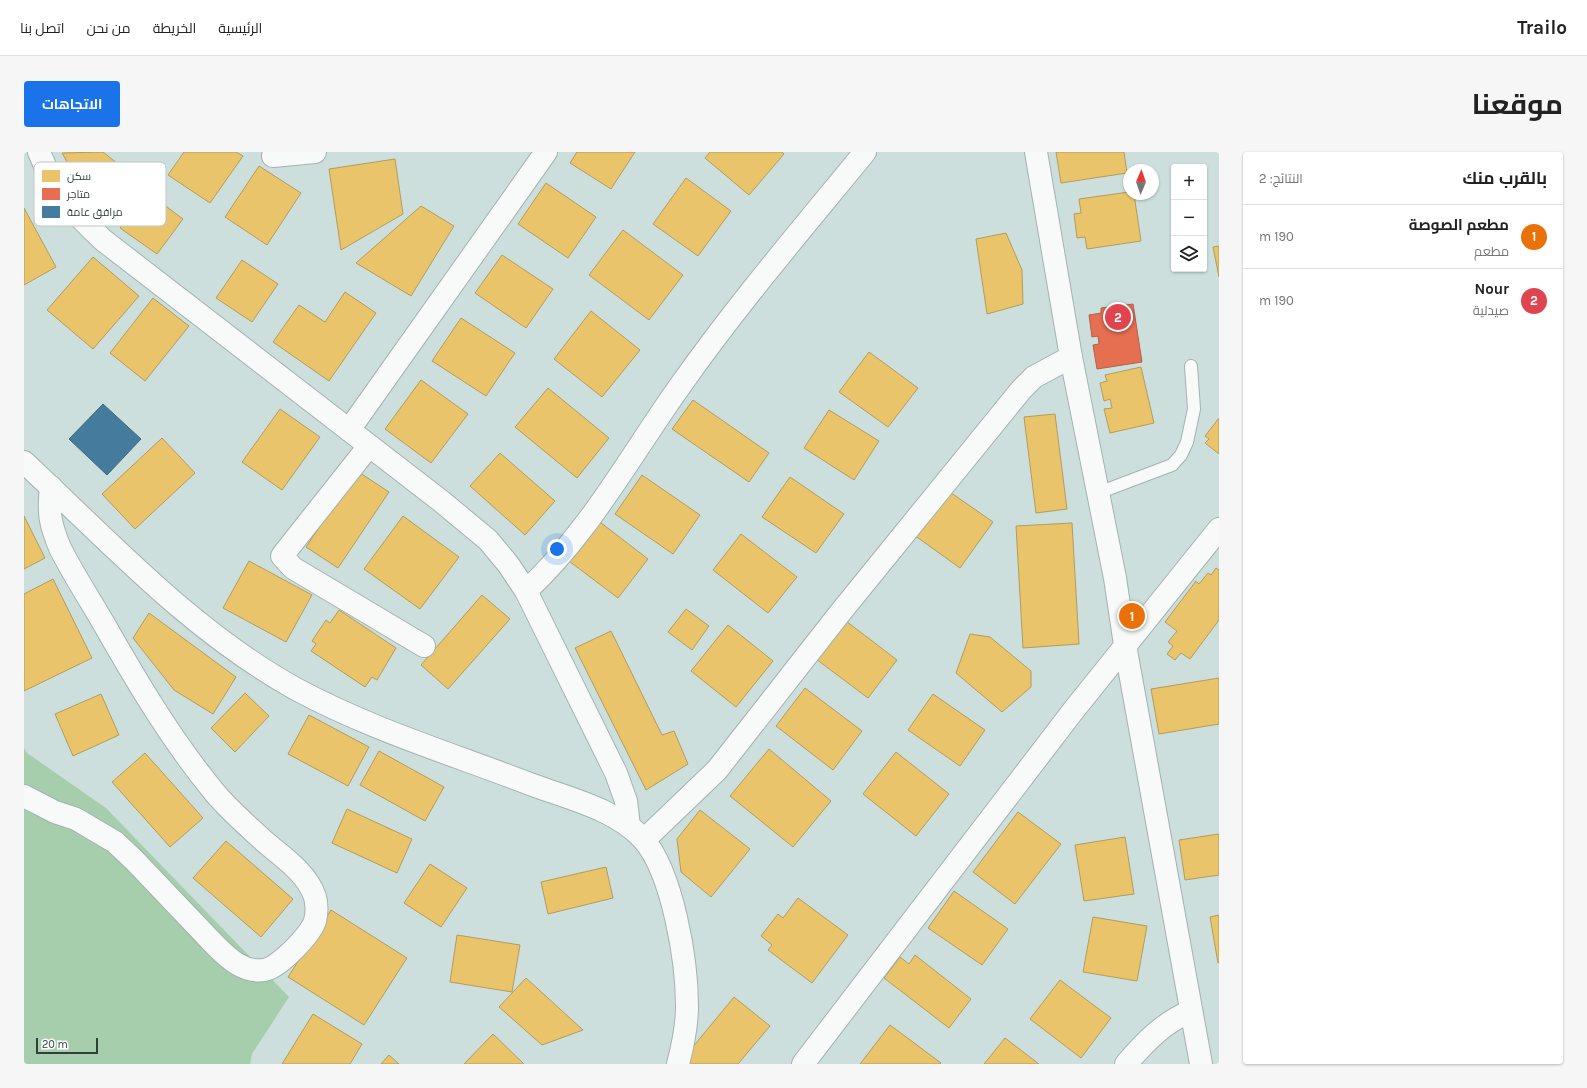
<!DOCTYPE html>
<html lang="ar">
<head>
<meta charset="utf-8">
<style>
  :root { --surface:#fff; --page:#f6f6f6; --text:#222; --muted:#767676; --line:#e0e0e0; --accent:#1a73e8 }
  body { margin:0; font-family:Karla,Cairo,sans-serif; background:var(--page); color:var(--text); direction:rtl }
  .controls { position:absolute; right:12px; top:12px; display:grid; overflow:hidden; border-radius:4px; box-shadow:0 1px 3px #0004 }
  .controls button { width:36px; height:36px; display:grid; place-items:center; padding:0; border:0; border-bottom:1px solid var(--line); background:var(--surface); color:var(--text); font:20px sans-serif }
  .compass { position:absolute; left:1099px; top:12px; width:36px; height:36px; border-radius:50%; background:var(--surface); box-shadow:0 1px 3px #0004; rotate:2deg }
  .scale { position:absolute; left:12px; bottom:10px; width:62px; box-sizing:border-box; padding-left:4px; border:2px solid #323f3d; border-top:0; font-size:11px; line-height:14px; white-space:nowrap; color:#323f3d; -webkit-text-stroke:3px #fff; paint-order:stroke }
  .you { position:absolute; left:533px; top:397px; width:14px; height:14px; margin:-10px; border:3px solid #fff; border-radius:50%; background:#1a73e8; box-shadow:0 0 0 6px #1a73e833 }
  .badge { display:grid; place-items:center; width:26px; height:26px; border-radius:50%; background:var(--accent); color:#fff; font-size:13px; font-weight:700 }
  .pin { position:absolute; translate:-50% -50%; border:2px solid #fff; box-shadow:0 1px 4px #0006 }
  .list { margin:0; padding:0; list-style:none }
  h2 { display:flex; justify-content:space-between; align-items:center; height:52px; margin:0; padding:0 16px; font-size:17px }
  h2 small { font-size:13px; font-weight:400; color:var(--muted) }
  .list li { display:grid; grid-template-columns:26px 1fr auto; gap:12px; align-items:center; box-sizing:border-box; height:64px; padding:0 16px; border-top:1px solid var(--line) }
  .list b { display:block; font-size:15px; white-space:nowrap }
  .list p { margin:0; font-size:13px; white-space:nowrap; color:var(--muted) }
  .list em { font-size:13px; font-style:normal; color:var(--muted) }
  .icon { flex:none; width:22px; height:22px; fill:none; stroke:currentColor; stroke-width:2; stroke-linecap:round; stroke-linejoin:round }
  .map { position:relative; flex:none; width:1195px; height:912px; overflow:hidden; direction:ltr; border-radius:4px }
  header { display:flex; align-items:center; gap:24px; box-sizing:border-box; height:56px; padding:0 20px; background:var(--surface); border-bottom:1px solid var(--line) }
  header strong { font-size:19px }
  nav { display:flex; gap:22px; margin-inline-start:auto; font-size:14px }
  .intro { display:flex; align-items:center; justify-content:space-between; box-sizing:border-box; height:96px; padding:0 24px }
  h1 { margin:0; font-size:28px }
  .button { padding:10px 18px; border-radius:4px; background:var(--accent); color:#fff; font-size:14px; font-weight:700 }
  main { display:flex; gap:24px; padding:0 24px }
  aside { flex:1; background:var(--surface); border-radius:4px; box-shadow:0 1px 3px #0004 }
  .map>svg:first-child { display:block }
  .green { fill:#a6cead }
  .homes { fill:#e9c46a; stroke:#b29c5c }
  .shops { fill:#e76f51; stroke:#b1614b }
  .public { fill:#457b9d; stroke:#3f6980 }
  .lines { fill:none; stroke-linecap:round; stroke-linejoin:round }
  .lane-casing { stroke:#a3b2b0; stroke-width:14 }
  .street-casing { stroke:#a3b2b0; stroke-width:24 }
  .lane { stroke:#f8fafa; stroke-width:12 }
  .street { stroke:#f8fafa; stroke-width:22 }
  .key { fill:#fff; stroke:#c2c5c5; stroke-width:1 }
  .key-label { font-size:11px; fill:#323f3d }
</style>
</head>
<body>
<header>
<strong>Trailo</strong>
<nav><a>الرئيسية</a><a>الخريطة</a><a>من نحن</a><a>اتصل بنا</a></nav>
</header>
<div class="intro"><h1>موقعنا</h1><a class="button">الاتجاهات</a></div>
<main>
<aside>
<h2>بالقرب منك<small>النتائج: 2</small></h2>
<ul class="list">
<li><span class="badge" style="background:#e8710a">1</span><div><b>مطعم الصوصة</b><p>مطعم</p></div><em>190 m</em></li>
<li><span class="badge" style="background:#e0444e">2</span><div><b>Nour</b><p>صيدلية</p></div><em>190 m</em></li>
</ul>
</aside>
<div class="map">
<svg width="1195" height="912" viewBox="0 0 1195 912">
  <rect width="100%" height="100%" fill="#cddfdd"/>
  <path class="green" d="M0,596L3,601L82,656L265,845L228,902L226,912H0Z"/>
  <g class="homes">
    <path d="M79,0L99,16L69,55L38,1Z"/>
    <path d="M160,0H212L219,4L186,51L144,23Z"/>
    <path d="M553,0H611L587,37L546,11Z"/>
    <path d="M686,0H758L760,2L725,43L681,6Z"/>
    <path d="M1032,0H1100L1103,21L1037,31Z"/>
    <path d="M371,7L379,62L317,98L305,17Z"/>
    <path d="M235,14L277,41L243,93L201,65Z"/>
    <path d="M662,26L707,59L674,104L629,72Z"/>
    <path d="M522,31L572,65L544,106L494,72Z"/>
    <path d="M123,40L159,67L133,102L96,76Z"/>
    <path d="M1105,40V42H1110L1117,89L1063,97L1061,85L1053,86L1050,62L1057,61L1055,47Z"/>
    <path d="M397,54L430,74L387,144L332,111Z"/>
    <path d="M0,56L32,115L0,133Z"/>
    <path d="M599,78L659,123L625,168L565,123Z"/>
    <path d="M982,81L998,118L999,152L963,162L952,87Z"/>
    <path d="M1195,94V125L1189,95Z"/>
    <path d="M478,103L529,137L502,176L451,141Z"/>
    <path d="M69,105L115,144L69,197L23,158Z"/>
    <path d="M218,108L254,132L228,170L192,146Z"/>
    <path d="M321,140L352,161L305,229L249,190L275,153L301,170Z"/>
    <path d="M129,146L165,174L121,229L86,201Z"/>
    <path d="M567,159L616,198L578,245L530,207Z"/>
    <path d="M437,166L491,201L462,244L408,209Z"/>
    <path d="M845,200L894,236L864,275L815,240Z"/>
    <path d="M1117,215L1130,271L1086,281L1080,257L1088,256L1086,247L1080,249L1076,231L1083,229L1081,223Z"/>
    <path d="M397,228L444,262L407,311L361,277Z"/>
    <path d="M524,236L585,286L553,326L491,275Z"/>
    <path d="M669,248L745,301L725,330L648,277Z"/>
    <path d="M256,257L296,285L258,338L218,310Z"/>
    <path d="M805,258L855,289L830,328L780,296Z"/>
    <path d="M1031,262L1043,357L1012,361L1000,265Z"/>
    <path d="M1195,266V302L1181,291L1185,287L1181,284Z"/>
    <path d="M138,286L171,321L111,377L78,342Z"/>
    <path d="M476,301L531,349L501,383L446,334Z"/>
    <path d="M333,319L365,340L314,416L282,395Z"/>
    <path d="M618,323L676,363L649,402L591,362Z"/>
    <path d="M766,325L820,362L792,401L738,365Z"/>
    <path d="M923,338L969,370L936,416L890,383Z"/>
    <path d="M0,364L21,406L0,417Z"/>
    <path d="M379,364L435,405L396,457L340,417Z"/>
    <path d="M572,367L624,407L594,446L541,406Z"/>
    <path d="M1048,371L1055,492L999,496L992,374Z"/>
    <path d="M717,382L773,425L744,461L689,418Z"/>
    <path d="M225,409L288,443L262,490L199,456Z"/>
    <path d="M1192,416L1195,418V468L1166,507L1157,501L1151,508L1143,502L1149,494L1144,490L1153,479L1141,470L1172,429L1175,432L1184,421L1187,423Z"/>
    <path d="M29,427L68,506L0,539V442Z"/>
    <path d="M458,443L486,467L424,537L397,513Z"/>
    <path d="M662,457L685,474L668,498L644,480Z"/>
    <path d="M315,458L372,496L353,528L348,525L341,535L287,499L292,492L288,489L302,468L306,471Z"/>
    <path d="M125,461L212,525L189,562L150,538L109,486Z"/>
    <path d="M818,466L873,508L844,546L788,504Z"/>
    <path d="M704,473L749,509L712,555L667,519Z"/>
    <path d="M587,479L638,583L650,579L664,612L622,638L551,496Z"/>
    <path d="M946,482L966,485L1007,519V535L978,560L932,521Z"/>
    <path d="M1195,526V572L1135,582L1127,537Z"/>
    <path d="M781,536L838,579L809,618L752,574Z"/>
    <path d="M221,541L245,564L211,600L187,576Z"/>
    <path d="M77,542L95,583L49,604L31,562Z"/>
    <path d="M909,542L961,578L936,614L884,578Z"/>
    <path d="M285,563L345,595L324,634L264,602Z"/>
    <path d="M745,597L807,649L769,695L706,644Z"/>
    <path d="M355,599L420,635L401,669L336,633Z"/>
    <path d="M872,600L925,642L892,684L839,642Z"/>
    <path d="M121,601L179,666L146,695L88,630Z"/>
    <path d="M323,657L388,687L373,721L308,691Z"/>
    <path d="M676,658L726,697L687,745L657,720L653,687Z"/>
    <path d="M994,660L1037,692L991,752L949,720Z"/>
    <path d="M1195,682V723L1161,728L1155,688Z"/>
    <path d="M1101,685L1110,742L1060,749L1051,693Z"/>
    <path d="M202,689L269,747L237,785L169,726Z"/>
    <path d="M406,712L443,736L417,775L380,751Z"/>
    <path d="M582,715L589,746L524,762L517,730Z"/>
    <path d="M930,739L984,777L958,813L904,776Z"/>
    <path d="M774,746L824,783L788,831L744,798L748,793L737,784L754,762L759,766Z"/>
    <path d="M307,758L383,806L340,873L264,825Z"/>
    <path d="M1195,763V810L1194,811L1186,765Z"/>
    <path d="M1069,765L1123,774L1113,829L1059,820Z"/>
    <path d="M433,783L496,793L488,840L426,830Z"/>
    <path d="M891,803L947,847L925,876L860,826L876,805L885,812Z"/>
    <path d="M502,826L559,878L518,893L475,855Z"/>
    <path d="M1036,828L1087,866L1057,906L1006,867Z"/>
    <path d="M710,845L746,874L714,912H665L659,907Z"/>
    <path d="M289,862L338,892L326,912H258Z"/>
    <path d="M866,873L917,911L916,912H836Z"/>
    <path d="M469,882L500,912H440Z"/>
    <path d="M981,886L1015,912H960Z"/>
    <path d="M365,903L375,912H357Z"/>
  </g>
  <path class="shops" d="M1109,152L1118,210L1073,217L1069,193L1075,192L1074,184L1068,185L1065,163L1077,161V156Z"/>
  <path class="public" d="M79,252L117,287L83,323L45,287Z"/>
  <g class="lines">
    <defs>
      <path id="lane" d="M1074,341L1148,313L1157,303L1163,290L1170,257L1167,214"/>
      <g id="street">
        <path d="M15,0C30,38 49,60 79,88L417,349L464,388L484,412L502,439L592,621L602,649L605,674"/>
        <path d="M1012,0L1047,205L1091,426L1101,493L1177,912"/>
        <path d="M249,4L291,0"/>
        <path d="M325,278L522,0"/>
        <path d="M345,294L258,404L269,416L400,494"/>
        <path d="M0,310C86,390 167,479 272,537C346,577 428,602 506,632C543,646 592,657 619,687C649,721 663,810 663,854C663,874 659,893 654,912"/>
        <path d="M502,439C565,381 606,304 656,234C713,153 778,77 841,0"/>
        <path d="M0,644L31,660L52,667L91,690L111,709L191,793C204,806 219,821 240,818C255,816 286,783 291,769C293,761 293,753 291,745C283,721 259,705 241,690C224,674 206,659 191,641C148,589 113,530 80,472C65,446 49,422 36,396C26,372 24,361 27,335"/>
        <path d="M620,688L693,618L816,461L997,238L1010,225L1047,205"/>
        <path d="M779,912L1049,559L1195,377"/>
        <path d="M1102,912C1122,889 1139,871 1167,859"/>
      </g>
    </defs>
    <use href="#lane" class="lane-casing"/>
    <use href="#street" class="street-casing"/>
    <use href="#lane" class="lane"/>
    <use href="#street" class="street"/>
  </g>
  <rect x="10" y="10" width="132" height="64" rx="6" class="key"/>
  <rect x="18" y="18" width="18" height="12" fill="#e9c46a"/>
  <rect x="18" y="36" width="18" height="12" fill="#e76f51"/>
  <rect x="18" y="54" width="18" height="12" fill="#457b9d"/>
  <g class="key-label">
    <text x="43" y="28">سكن</text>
    <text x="43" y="46">متاجر</text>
    <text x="43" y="64">مرافق عامة</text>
  </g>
</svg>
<div class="controls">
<button>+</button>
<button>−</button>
<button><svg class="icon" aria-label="layers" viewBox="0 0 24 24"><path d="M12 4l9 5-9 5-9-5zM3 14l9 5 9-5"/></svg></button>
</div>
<svg class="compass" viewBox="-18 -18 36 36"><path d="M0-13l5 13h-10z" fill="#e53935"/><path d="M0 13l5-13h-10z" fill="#767676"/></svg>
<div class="scale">20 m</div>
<div class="you"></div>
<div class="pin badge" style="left:1108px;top:464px;background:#e8710a">1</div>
<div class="pin badge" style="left:1094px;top:165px;background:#e0444e">2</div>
</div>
</main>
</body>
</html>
